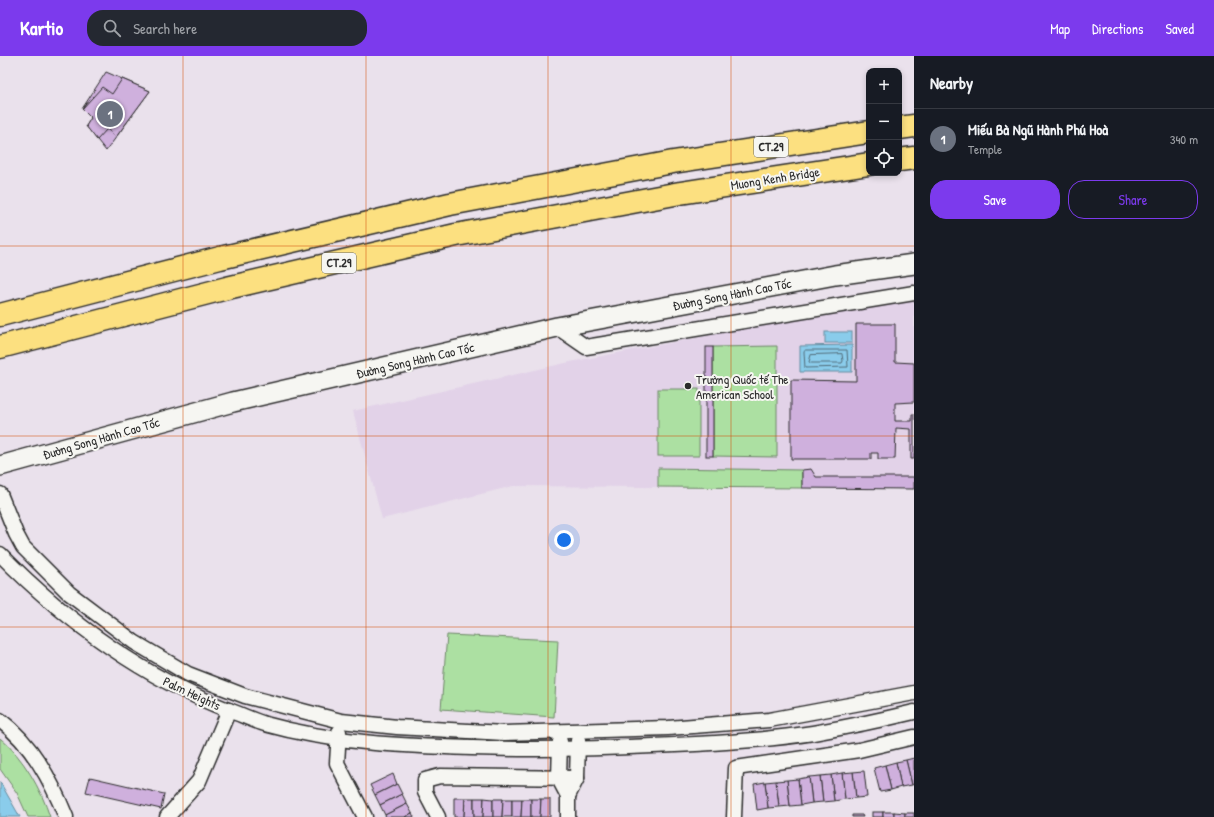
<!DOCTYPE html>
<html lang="en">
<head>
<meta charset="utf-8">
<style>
  :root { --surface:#171b24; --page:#242831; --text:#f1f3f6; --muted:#9ea1a6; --line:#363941; --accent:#7c3aed }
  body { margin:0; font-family:"Patrick Hand",sans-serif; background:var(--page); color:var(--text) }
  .controls { position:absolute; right:12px; top:12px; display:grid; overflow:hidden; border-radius:8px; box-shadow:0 2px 6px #0003 }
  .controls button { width:36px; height:36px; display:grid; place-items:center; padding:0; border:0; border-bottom:1px solid var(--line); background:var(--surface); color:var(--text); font:20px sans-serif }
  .you { position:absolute; left:564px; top:484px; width:14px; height:14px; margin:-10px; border:3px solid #fff; border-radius:50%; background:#1a73e8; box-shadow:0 0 0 6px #1a73e833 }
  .badge { display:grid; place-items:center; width:26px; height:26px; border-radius:50%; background:var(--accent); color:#fff; font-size:13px; font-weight:700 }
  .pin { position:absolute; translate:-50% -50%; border:2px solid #fff; box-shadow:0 1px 4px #0006 }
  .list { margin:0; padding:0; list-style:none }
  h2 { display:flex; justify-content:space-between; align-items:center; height:52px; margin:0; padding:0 16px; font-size:17px }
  h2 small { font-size:13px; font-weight:400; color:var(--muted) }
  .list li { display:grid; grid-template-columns:26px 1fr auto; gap:12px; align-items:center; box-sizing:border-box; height:60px; padding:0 16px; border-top:1px solid var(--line) }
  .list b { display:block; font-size:15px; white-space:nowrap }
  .list p { margin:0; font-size:13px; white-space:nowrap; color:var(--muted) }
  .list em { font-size:13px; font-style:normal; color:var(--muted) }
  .actions { display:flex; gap:8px; padding:12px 16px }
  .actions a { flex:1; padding:9px 0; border:1px solid var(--accent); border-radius:16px; text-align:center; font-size:14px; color:var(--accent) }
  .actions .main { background:var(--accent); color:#fff }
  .icon { flex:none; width:22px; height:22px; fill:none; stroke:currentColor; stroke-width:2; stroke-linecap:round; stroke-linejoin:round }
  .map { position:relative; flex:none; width:914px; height:761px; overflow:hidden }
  header { display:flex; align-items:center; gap:24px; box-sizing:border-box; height:56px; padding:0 20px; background:var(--accent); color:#fff }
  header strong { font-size:19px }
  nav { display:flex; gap:22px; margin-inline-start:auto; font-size:14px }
  .search { width:280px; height:36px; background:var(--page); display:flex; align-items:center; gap:10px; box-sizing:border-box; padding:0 14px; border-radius:16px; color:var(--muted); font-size:15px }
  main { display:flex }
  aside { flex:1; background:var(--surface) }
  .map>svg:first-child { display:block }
  .built { fill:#e2d2e8 }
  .green { fill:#ace0a2; stroke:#6c8666 }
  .water { fill:#8acceb; stroke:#648c9e }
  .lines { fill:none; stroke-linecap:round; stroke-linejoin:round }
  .shore { stroke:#516b78; stroke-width:1 }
  .building { fill:#cfb0dd; stroke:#2b2b2b }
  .street-casing { stroke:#2b2b2b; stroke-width:17 }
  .secondary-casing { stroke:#2b2b2b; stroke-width:22 }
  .highway-casing { stroke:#2b2b2b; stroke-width:25 }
  .street { stroke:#f6f6f2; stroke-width:14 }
  .secondary { stroke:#f6f6f2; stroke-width:19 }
  .highway { stroke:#fce080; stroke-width:22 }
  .grid { fill:none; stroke:#d5540f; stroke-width:1; stroke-opacity:0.55 }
  .poi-dot { fill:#2b2b2b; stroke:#f6f6f2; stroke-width:1.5 }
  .labels { text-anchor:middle; stroke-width:4; stroke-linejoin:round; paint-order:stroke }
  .shield { fill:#f6f6f2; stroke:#686867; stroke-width:1 }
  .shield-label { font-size:12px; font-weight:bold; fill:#2b2b2b }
  .street-label { font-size:13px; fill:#2b2b2b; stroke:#f6f6f2 }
  .poi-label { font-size:13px; fill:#2b2b2b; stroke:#f6f6f2; text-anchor:start }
</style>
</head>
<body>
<header>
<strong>Kartio</strong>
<div class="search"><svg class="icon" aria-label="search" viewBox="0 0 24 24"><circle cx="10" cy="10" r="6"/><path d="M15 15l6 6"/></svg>Search here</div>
<nav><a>Map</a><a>Directions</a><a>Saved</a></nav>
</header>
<main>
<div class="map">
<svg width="914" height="761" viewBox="0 0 914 761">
  <rect width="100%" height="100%" fill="#eae1ec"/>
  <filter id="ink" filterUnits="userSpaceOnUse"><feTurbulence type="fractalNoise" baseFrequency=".025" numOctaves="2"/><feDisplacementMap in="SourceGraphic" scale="8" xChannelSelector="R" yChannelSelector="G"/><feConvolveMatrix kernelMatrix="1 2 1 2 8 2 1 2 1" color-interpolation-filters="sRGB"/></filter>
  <g filter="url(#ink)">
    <path class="built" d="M914,244V433L513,430L382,463L353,355L570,306L759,270Z"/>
    <g class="green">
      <path d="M777,290V401L713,400V291Z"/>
      <rect x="658" y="333" width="41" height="67"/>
      <path d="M658,412L802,414V432L658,431Z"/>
      <path d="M447,579L558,584L554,661L441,653Z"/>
      <path d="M0,682C23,701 41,733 50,761H28L17,737L0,713Z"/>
    </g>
    <g class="water">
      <rect x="825" y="276" width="27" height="11"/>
      <path d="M852,289V316H800V290Z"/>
      <path d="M0,726L20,761H0Z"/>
    </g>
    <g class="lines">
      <g class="shore">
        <path d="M806,294H847L848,311L805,312L804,296Z"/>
        <path d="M842,298L843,305L842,307H811L809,306L811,299Z"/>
      </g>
    </g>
    <g class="building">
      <path d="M106,16L150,35L106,95L86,70L91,62L82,53Z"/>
      <path d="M122,23L150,35L116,81L107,73L97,84L86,70L91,62L82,53L102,31L112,38Z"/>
      <path d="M856,268H895V306L914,307V346L895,347V365H912V358H914V403H911V373L896,372L895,403H878V397H871V403H791V324L856,325Z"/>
      <rect x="706" y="291" width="7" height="109"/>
      <path d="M811,413L816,421H914V433L802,432V414Z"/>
      <path d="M914,702V728L912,729L906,704Z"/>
      <path d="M906,704L912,729L901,731L896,706Z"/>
      <path d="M896,706L901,731L891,734L885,709Z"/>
      <path d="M885,709L891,734L880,736L874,712Z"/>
      <path d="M864,715L867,741L856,742L853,716Z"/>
      <path d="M853,716L856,742L845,743L842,717Z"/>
      <path d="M842,717L845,743L834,745L831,719Z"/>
      <path d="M393,718L397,728L375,739L370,729Z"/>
      <path d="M831,719L834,745L823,746L820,720Z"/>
      <path d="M820,720L823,746L812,747L809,721Z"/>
      <path d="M90,721L164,738L161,753L86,736Z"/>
      <path d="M809,721L812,747L801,749L798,723Z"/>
      <path d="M798,723L801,749L790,750L787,724Z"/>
      <path d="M787,724L790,750L779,751L776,725Z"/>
      <path d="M776,725L779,751L768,752L765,726Z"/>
      <path d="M765,726L768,752L757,754L754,728Z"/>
      <path d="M397,728L402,738L380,749L375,739Z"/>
      <path d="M402,738L407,748L385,759L380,749Z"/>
      <path d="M454,742H465L464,761H454Z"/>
      <path d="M465,742H474V761H464Z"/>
      <path d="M474,742H484L483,761H474Z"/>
      <path d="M484,742L493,743V761H483Z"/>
      <path d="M493,743H503L502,761H493Z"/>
      <path d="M503,743H512V761H502Z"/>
      <path d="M512,743H522L521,761H512Z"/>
      <path d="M522,743H531V761H521Z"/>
      <path d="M531,743H541L540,761H531Z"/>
      <path d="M541,743H550V761H540Z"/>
      <path d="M407,748L412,757L405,761H386L385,759Z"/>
      <rect x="872" y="756" width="11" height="5"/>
      <rect x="883" y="756" width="11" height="5"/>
      <path d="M894,756L905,757V761H894Z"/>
      <path d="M412,757L414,761H405Z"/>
      <rect x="905" y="757" width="9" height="4"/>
      <path d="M852,759H862L863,761H852Z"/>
    </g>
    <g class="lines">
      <defs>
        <g id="street">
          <path d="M557,271L586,291L914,237"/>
          <path d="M0,438L16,478L23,491L69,537L134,586L188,618L245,640L341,665L397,671L504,677L668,672L769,664L914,637"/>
          <path d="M0,498C65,564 141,620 228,654C240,658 252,664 265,668C333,687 402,690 472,692C533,694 593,693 653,690C706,688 761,685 813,677C847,671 881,664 914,656"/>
          <path d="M0,664C32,688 51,724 66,761"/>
          <path d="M339,676L337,707L365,761"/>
          <path d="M560,685L559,723L568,740L577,722L578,684"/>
          <path d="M568,740V761"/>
          <path d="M167,761L199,725L229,654"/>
          <path d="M438,761L425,736V724L440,720L577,722"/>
          <path d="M734,761L736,712L859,694L914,681"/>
        </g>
        <path id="secondary" d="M0,410L233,346L557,271L835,219L914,208"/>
        <g id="highway">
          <path d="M899,72L914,70"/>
          <path d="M899,104L914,102"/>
          <path d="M0,259L220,202L450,148L673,106L869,76"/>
          <path d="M0,291L227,232L456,179L680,137L869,108"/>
        </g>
      </defs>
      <use href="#street" class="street-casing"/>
      <use href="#secondary" class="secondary-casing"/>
      <use href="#highway" class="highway-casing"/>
      <use href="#street" class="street"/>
      <use href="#secondary" class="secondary"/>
      <use href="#highway" class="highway"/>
    </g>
  </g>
  <path class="grid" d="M183,0V761M366,0V761M548,0V761M731,0V761M0,190H914M0,380H914M0,571H914"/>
  <circle class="poi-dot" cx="688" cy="330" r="4"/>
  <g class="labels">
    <g class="shield">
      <rect x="754" y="81" width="34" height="20" rx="3"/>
      <rect x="322" y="197" width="34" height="20" rx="3"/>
    </g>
    <g class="shield-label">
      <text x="771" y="95">CT.29</text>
      <text x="339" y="211">CT.29</text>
    </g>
    <g class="street-label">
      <text transform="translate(775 122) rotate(-9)" y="5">Muong Kenh Bridge</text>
      <text transform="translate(732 238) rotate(-11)" y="5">Đường Song Hành Cao Tốc</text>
      <text transform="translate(415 304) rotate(-13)" y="5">Đường Song Hành Cao Tốc</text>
      <text transform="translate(101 382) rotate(-16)" y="5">Đường Song Hành Cao Tốc</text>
      <text transform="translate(192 637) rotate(25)" y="5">Palm Heights</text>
    </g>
    <g class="poi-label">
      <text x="696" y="328">Trường Quốc tế The<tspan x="696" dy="15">American School</tspan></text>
    </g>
  </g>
</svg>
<div class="controls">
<button>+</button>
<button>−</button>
<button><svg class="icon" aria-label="locate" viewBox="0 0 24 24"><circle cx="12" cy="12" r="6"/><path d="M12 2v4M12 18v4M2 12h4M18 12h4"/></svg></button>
</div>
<div class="you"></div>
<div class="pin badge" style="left:110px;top:58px;background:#6b7280">1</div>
</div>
<aside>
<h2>Nearby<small></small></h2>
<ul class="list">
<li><span class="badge" style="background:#6b7280">1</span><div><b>Miếu Bà Ngũ Hành Phú Hoà</b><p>Temple</p></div><em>340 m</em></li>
</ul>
<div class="actions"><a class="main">Save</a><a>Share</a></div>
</aside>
</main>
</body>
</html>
